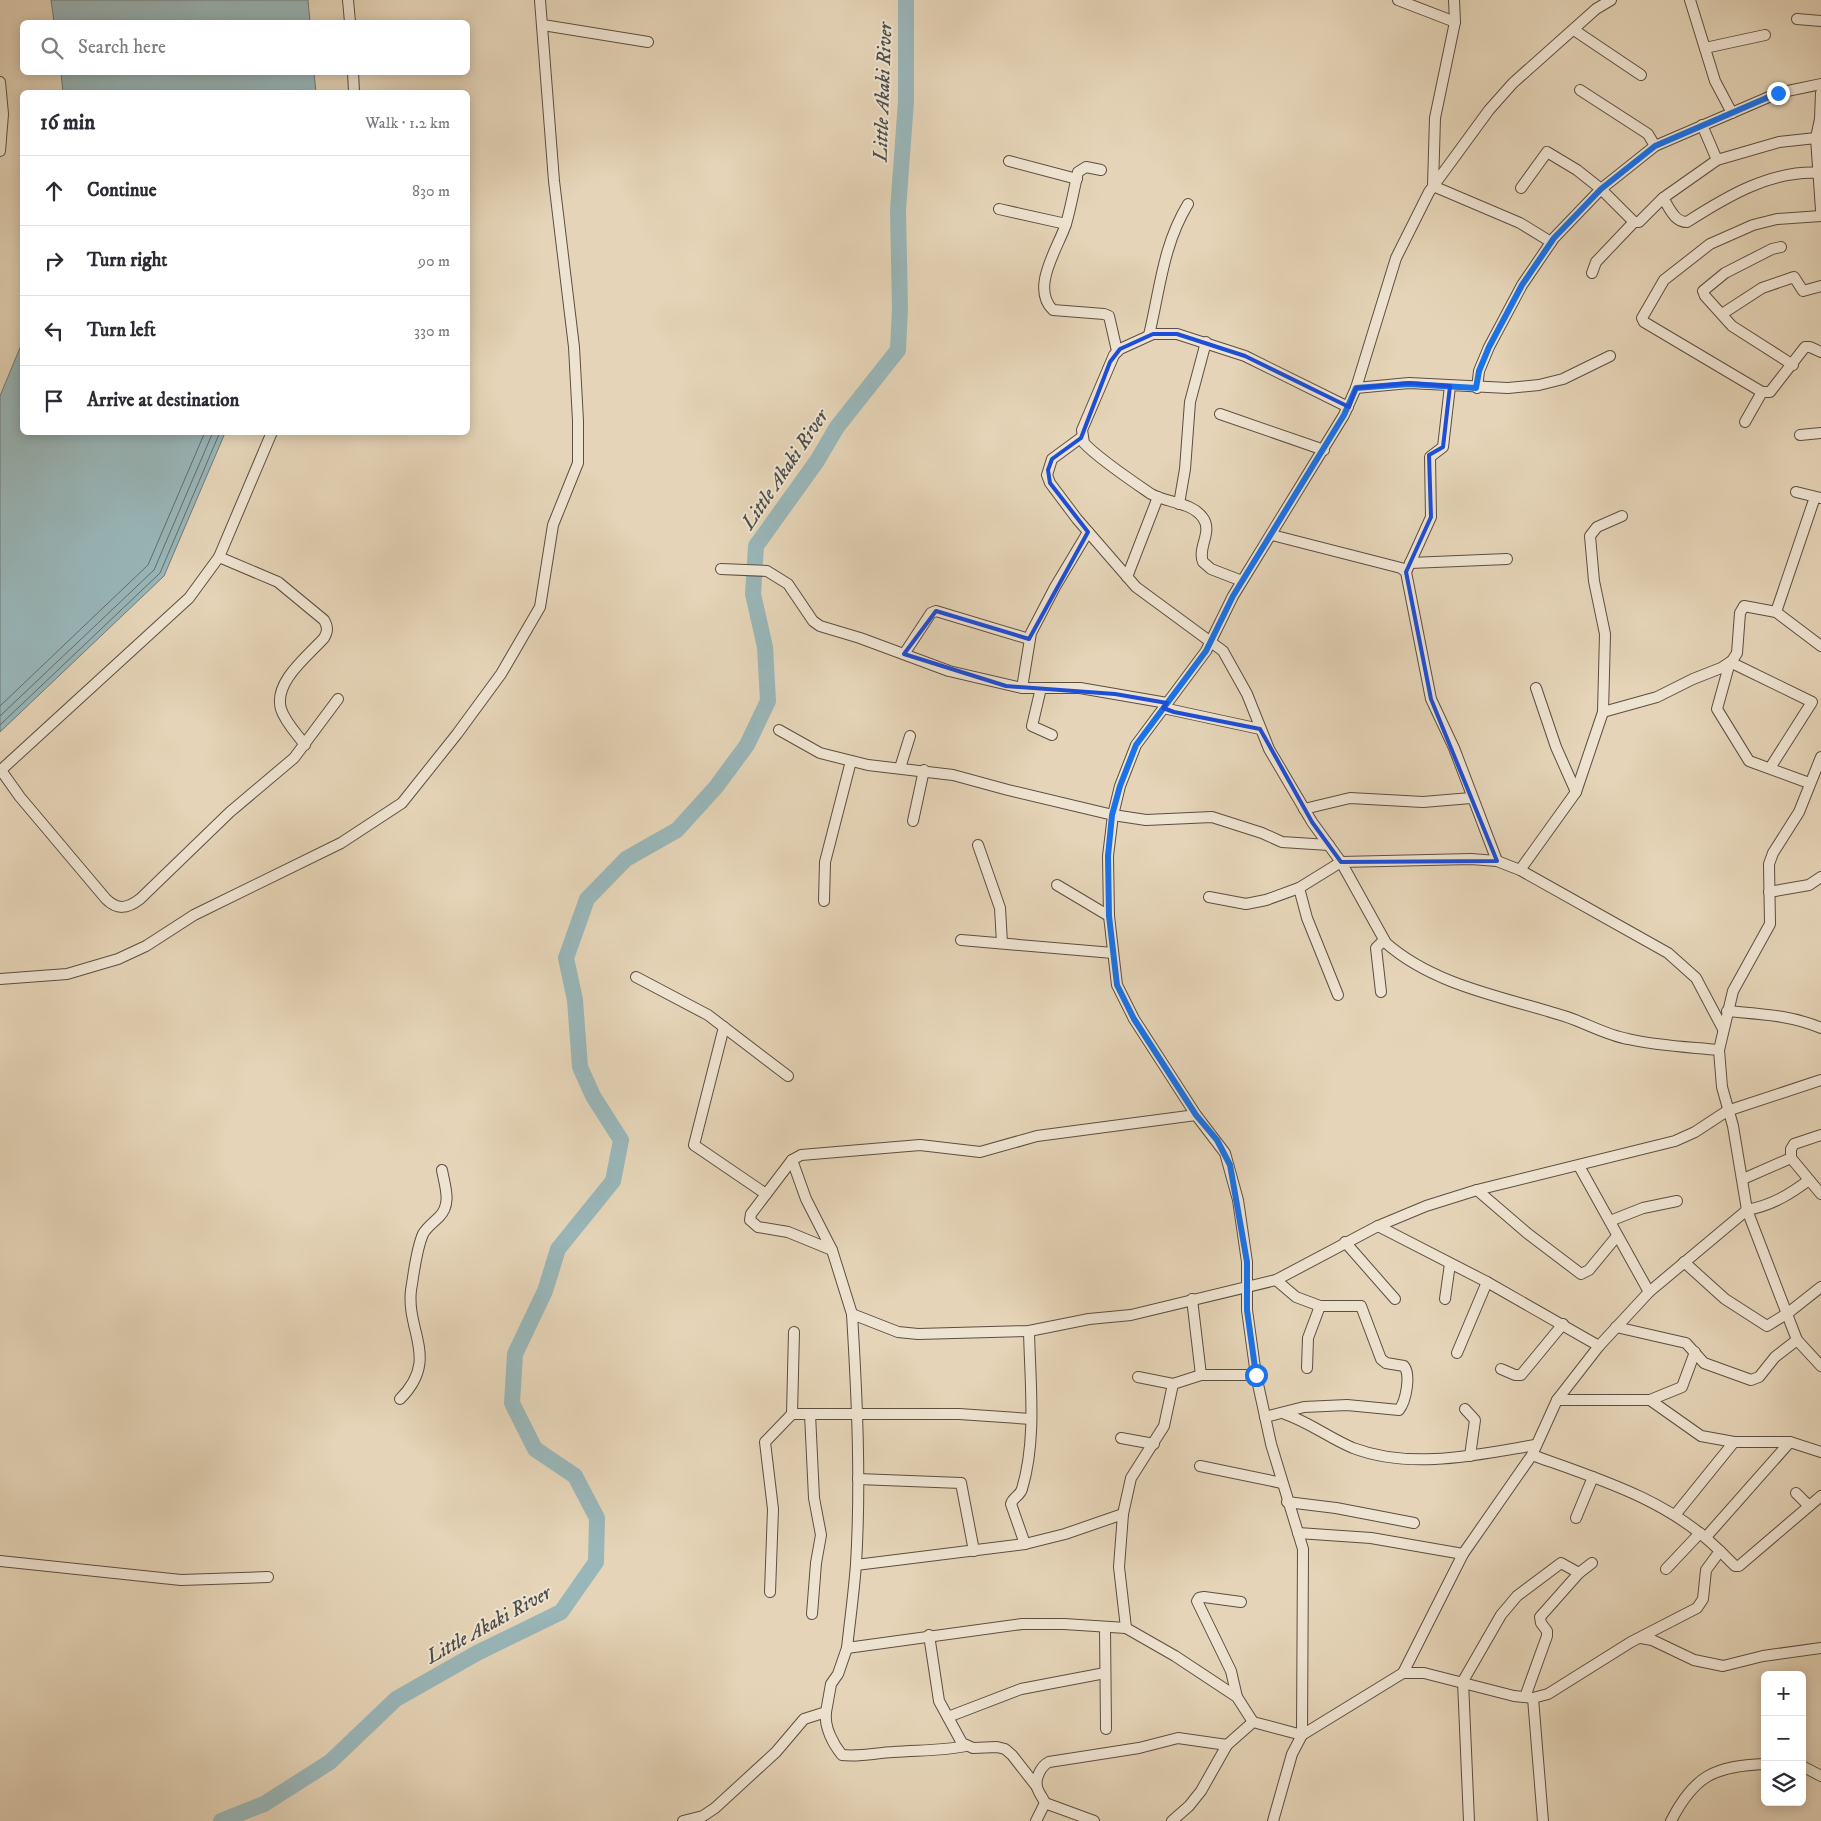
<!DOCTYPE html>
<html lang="en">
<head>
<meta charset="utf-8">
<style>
  :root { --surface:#fff; --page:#f7f7f7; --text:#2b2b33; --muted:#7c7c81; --line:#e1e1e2 }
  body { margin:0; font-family:"IM FELL DW Pica",serif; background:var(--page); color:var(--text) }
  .controls { position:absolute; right:15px; bottom:15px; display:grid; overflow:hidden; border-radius:8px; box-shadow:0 2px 12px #0003 }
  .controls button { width:45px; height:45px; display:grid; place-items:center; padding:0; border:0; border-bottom:1px solid var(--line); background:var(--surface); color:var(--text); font:25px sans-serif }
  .stop { position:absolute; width:15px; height:15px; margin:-11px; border:4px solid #1a73e8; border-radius:50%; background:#fff }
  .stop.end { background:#1a73e8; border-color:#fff; box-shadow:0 1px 5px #0008 }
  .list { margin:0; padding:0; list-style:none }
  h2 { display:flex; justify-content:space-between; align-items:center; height:65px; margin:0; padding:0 20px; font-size:21px }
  h2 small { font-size:16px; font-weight:400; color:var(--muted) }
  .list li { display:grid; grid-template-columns:32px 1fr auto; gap:15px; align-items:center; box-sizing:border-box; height:70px; padding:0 20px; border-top:1px solid var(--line) }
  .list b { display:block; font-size:19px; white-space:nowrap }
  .list em { font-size:16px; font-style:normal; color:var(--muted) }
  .icon { flex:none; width:28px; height:28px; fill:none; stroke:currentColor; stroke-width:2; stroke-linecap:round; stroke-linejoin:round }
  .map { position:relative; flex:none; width:1821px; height:1821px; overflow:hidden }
  .search { position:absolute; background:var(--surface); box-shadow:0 2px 12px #0003; left:20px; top:20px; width:450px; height:55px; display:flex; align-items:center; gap:12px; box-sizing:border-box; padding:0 18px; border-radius:8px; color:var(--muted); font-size:19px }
  .panel { position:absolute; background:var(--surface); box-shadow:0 2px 12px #0003; left:20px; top:90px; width:450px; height:345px; border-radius:8px }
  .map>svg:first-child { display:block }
  .water { fill:#99b6b8; stroke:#6e7b79 }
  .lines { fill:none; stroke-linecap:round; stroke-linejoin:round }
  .shore { stroke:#646c6a; stroke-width:1 }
  .river { stroke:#99b6b8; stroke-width:16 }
  .street-casing { stroke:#5c4e42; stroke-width:12 }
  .street { stroke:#eee3d0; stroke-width:10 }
  .route { stroke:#1a73e8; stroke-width:6 }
  .marked { fill:none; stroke:#1d4ed8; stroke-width:4; stroke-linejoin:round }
  .labels { text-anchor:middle; stroke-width:4; stroke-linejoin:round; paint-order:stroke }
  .water-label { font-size:20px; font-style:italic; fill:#4e4e4a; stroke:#eee3d0 }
</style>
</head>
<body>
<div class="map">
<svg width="1821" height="1821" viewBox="0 0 1821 1821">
  <rect width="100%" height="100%" fill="#e5d4b7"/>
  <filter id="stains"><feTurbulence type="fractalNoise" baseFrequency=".004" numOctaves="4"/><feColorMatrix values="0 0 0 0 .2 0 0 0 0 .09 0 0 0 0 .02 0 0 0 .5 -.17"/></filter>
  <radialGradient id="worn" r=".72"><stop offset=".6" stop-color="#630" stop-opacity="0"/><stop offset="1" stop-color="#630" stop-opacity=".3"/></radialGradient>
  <g class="water">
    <path d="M51,0H308L310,22H54Z"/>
    <path d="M61,73H314L316,92H63Z"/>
    <path d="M22,343V432L225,433L164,576L0,732V396Z"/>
  </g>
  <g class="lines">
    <g class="shore">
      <path d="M0,706L148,565L205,432"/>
      <path d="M0,716L154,570L213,432"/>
      <path d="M0,725L160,573L220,432"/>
    </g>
    <path class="river" d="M221,1821L264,1804L330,1762L396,1699L477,1653L561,1612L596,1562L597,1518L575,1476L535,1449L512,1403L515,1354L545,1291L558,1249L613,1181L621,1140L593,1096L580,1067L575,1000L566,958L587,899L626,859L677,830L716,787L747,745L768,701L765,647L753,594L756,546L817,461L837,427L898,350L900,308L898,210L906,101V0"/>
    <defs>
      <g id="street">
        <path d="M348,0L350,22"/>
        <path d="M1398,0L1455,22"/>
        <path d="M1454,0L1455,22L1435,118L1433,186L1520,223L1551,242"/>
        <path d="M1690,0L1715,81L1732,113"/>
        <path d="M1797,19L1821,21"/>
        <path d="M543,25L648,42"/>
        <path d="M1574,30L1641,75"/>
        <path d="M1705,48L1765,35"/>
        <path d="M353,72L354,92"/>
        <path d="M0,82L3,114L0,151"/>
        <path d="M1580,90L1648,134L1655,146"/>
        <path d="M1821,93L1820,119L1816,138L1821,210"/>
        <path d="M1702,125L1717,160"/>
        <path d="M1009,161L1077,179"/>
        <path d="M1101,170L1086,167L1078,172C1074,189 1071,207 1066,224C1058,248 1030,288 1053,310L1104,314L1109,316L1117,351"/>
        <path d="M1521,188L1547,152L1577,170L1601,189L1634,222H1639L1663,198C1669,207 1674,222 1687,222C1726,197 1772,169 1821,173"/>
        <path d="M1663,198L1717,160L1779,142L1816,138"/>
        <path d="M999,209L1066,224"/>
        <path d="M1821,216L1777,219L1753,225L1710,244L1664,280L1642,318L1644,322L1762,392H1770L1805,347H1810L1821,352"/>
        <path d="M1781,247L1772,249L1725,273L1703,291L1705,296L1732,326L1793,365"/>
        <path d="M1592,273L1596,262L1634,222"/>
        <path d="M1722,314L1762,288L1791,278L1794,277L1803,291L1821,286"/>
        <path d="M1149,335C1160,289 1163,245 1188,204"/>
        <path d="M1356,388L1409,383L1508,388L1539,385L1563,379L1610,356"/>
        <path d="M1477,388L1479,371L1489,347L1522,285L1554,238L1601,189L1655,146L1778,93L1821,84"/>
        <path d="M1220,414L1324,450"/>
        <path d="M1745,422L1762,392"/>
        <path d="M1800,435L1821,433"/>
        <path d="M1082,437L1052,459L1047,475L1050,483L1077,519L1136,587L1223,651L1247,694L1269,749L1312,822L1341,862L1386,943C1435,986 1504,997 1564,1016C1586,1023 1606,1035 1628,1039C1658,1046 1689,1047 1719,1050"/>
        <path d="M1796,492L1820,498"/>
        <path d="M1179,504L1185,469L1190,402L1206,342"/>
        <path d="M1272,535L1401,568L1406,572L1431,699L1454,748L1497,861"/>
        <path d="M219,557L278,582L324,620C328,627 328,631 324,638C309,655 273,682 281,709C285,722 297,734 305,745"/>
        <path d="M1410,563L1507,559"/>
        <path d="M721,569L767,571L788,584L813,621L820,626L860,638L949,671L1022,688H1080L1167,703"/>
        <path d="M1406,572L1431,517L1430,457L1443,447L1450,386"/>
        <path d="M1127,577L1158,497"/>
        <path d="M1242,581L1211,569L1203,562C1197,548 1213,532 1203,518C1192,502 1167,503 1151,494C1132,481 1099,459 1084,443L1082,430L1114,355L1120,349L1153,334H1177L1245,356L1348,407"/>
        <path d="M1776,612L1815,497"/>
        <path d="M904,654L931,613L936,611L1029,639"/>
        <path d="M1022,688L1031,633L1055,587L1088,532"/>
        <path d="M1041,688L1032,726L1052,735"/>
        <path d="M1536,688L1556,747L1576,792"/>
        <path d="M1163,708L1260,729"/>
        <path d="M1603,712L1657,697L1693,679L1721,668L1732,661L1737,653L1740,613L1744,606L1776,612L1821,646"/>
        <path d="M779,730L820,753L868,765L953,775L1008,790L1113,815L1146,820L1212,817L1262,833L1282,842L1329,845"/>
        <path d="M1821,757L1799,812L1773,853L1769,864L1770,924L1733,991L1719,1050L1722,1087L1733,1126L1747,1210L1797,1340L1821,1366"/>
        <path d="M900,768L910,736"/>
        <path d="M1770,768L1812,702L1730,662L1717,709L1749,761L1809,783"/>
        <path d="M0,769L20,797L106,899C117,910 127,909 140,899L230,812L294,758L338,699"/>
        <path d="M0,771L189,598L219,557L272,432"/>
        <path d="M1304,809L1350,798L1423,802L1471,798"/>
        <path d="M913,821L924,770"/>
        <path d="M978,845L1000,908L1002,943"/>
        <path d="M1520,870L1576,792L1603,712L1605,634L1594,581L1590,536L1597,527L1622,516"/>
        <path d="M1057,885L1109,916"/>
        <path d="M1299,888L1307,918L1338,995"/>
        <path d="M1769,892L1809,885L1821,877"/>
        <path d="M1209,897L1246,904L1266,900L1299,888L1341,862L1471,859L1497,861L1520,870L1668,953L1696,978L1723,1029"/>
        <path d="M824,901L825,862L851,761"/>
        <path d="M961,940L1113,953"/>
        <path d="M636,977L708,1015L788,1076"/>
        <path d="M0,979L67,974L118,959L146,946L194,915L341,843L402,803L457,734L501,674L540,607L553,525L578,463V421L574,347L554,181L540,0"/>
        <path d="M1381,992L1376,948L1384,940"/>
        <path d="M1727,1011C1759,1014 1791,1015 1821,1028"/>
        <path d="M724,1027L694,1145L766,1194"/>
        <path d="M1791,1158L1821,1194"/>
        <path d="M792,1160L806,1199L832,1250L852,1314"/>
        <path d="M1579,1166L1649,1292"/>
        <path d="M1743,1179L1791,1158V1149L1794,1144L1821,1135"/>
        <path d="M1477,1190L1527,1233L1581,1274L1589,1270L1617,1236"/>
        <path d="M1610,1221L1643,1208L1677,1201"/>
        <path d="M1378,1226L1487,1282L1599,1346"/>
        <path d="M1345,1242L1395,1299"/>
        <path d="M832,1250L788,1232L758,1227L750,1220L751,1214L792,1160L801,1155L920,1145L980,1152L1037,1136L1196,1115"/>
        <path d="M1684,1262L1725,1299L1767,1326L1788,1313L1821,1287"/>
        <path d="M1192,1299L1201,1375"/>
        <path d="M1445,1299L1450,1264"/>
        <path d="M1616,1327L1686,1343L1704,1363L1751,1380L1759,1377L1775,1357L1797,1340"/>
        <path d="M794,1332L792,1414H959L1031,1419"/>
        <path d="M1457,1353L1487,1282"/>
        <path d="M1307,1368L1308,1338L1320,1306"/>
        <path d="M1501,1369L1515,1375H1521L1563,1324"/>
        <path d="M1138,1377L1173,1384"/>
        <path d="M400,1399C440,1359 406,1332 411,1290C414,1273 416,1250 423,1234C427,1227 433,1223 439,1217C452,1204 445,1187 442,1170"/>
        <path d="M1557,1400H1650L1701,1436L1734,1442H1790L1821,1452"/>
        <path d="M1650,1400L1682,1387L1695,1352"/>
        <path d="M1465,1409L1475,1420L1470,1456"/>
        <path d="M810,1414L814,1498L821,1535L816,1563L812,1614"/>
        <path d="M1285,1414C1309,1422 1329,1438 1353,1448C1411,1470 1476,1455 1535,1445"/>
        <path d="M1265,1417L1304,1407L1347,1405L1399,1410C1406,1401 1411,1375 1404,1366L1386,1363L1381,1359L1361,1306H1320L1296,1297L1276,1280"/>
        <path d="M1121,1438L1154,1444"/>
        <path d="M1200,1466L1282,1483"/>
        <path d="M858,1479L961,1483L974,1551"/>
        <path d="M1796,1493L1809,1506"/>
        <path d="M1287,1502L1336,1508L1414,1523"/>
        <path d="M1123,1514L1131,1478L1164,1426L1173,1384L1201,1375H1256"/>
        <path d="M1675,1515L1734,1442"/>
        <path d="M1576,1518L1593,1477"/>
        <path d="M1298,1533L1371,1538L1463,1554"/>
        <path d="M1706,1537L1790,1442"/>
        <path d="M1025,1544L1011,1504C1013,1497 1020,1496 1022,1489C1037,1439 1030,1382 1029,1331"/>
        <path d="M1720,1551L1735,1566H1739L1821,1496"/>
        <path d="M0,1561L181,1580L268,1577"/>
        <path d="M856,1565L1025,1544L1065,1534L1123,1514L1119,1567L1126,1628"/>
        <path d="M1666,1569L1700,1533"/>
        <path d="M770,1592L773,1509L765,1442L792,1414"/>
        <path d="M1105,1627L1106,1729"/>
        <path d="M929,1635L939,1701L962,1743L973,1748L997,1747L1005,1749L1012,1755L1037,1787"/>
        <path d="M1641,1638L1652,1640L1694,1660L1723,1666L1763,1656L1821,1648"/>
        <path d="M1403,1673L1463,1554L1532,1455L1557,1400L1599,1346L1649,1292L1747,1210C1772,1205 1789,1195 1809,1180"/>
        <path d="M1237,1697L1231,1671L1197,1601L1199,1598L1204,1597L1241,1602"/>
        <path d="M1525,1697L1547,1636V1631L1541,1623L1540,1617L1579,1573L1592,1563"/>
        <path d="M1533,1698L1543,1821"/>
        <path d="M826,1712C824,1727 833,1744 842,1755C860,1757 875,1753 893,1752C917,1750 942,1751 966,1746"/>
        <path d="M948,1717L1021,1689L1105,1673"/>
        <path d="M1253,1722L1237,1697L1175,1656L1126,1628L1064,1624H1022L847,1648C850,1620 854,1592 856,1564C861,1481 857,1397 852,1314L898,1332L918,1334L1029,1331L1089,1319L1131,1315L1276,1280L1378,1226L1426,1206L1477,1190L1675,1141L1695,1132L1727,1111L1821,1080"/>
        <path d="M1802,1766L1821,1776"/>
        <path d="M1045,1803C1043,1798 1038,1792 1037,1787C1035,1778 1041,1766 1049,1762L1139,1748L1178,1738L1227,1745"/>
        <path d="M683,1821L703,1816L715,1808L776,1752L804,1719L826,1712L831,1684L838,1674L847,1648"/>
        <path d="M1036,1821L1045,1803L1094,1821"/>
        <path d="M1172,1821L1189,1806L1201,1791L1227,1745L1253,1722L1302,1735L1403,1673H1424L1514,1696L1533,1698L1548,1694L1631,1642L1697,1608L1703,1599L1706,1570L1720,1551C1669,1500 1599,1479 1532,1455"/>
        <path d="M1273,1821L1292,1754L1302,1735L1303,1549L1271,1444L1256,1375L1247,1310V1262L1238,1200L1225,1153L1196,1115L1134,1019L1117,985L1109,916L1108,856L1113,815L1120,786L1136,745L1206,651L1233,596L1344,415L1356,388L1396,258L1429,192L1489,110L1513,83L1596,9L1611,0"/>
        <path d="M1469,1821L1463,1681L1501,1615L1517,1596L1561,1563L1579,1573"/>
        <path d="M1671,1821C1694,1776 1714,1766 1765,1764"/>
      </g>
    </defs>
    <use href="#street" class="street-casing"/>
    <use href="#street" class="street"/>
  </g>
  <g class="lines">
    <path class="route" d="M1256,1375L1247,1310V1262L1230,1165L1217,1140L1196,1115L1134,1019L1117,985L1109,916L1108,856L1112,815L1120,786L1136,745L1206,651L1233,596L1344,415L1356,388L1409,384L1476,388L1479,371L1489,347L1522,285L1554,238L1601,189L1655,146L1778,93"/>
  </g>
  <path class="marked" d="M1153,334H1177L1245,356L1349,407L1356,388L1409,383L1450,386L1443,447L1429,455L1431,517L1406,572L1431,699L1497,861L1341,862L1312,822L1260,729L1174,712L1163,708L1167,703L1115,694L1006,686L904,654L936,611L1029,639L1088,532L1050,483L1048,470L1052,459L1081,438L1110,362L1120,349Z"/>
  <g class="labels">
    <g class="water-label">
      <text transform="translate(882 92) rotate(-88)" y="7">Little Akaki River</text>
      <text transform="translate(784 469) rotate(-56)" y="7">Little Akaki River</text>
      <text transform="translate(488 1624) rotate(-29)" y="7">Little Akaki River</text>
    </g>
  </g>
  <rect width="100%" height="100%" filter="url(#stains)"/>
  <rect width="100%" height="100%" fill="url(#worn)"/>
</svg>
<div class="controls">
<button>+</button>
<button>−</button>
<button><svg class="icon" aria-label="layers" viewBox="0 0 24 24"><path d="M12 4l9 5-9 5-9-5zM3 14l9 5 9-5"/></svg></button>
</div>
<div class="stop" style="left:1256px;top:1375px"></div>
<div class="stop end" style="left:1778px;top:93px"></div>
<div class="search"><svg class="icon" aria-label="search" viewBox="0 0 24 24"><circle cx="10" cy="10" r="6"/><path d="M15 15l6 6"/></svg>Search here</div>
<section class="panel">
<h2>16 min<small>Walk · 1.2 km</small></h2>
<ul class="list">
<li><svg class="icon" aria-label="ahead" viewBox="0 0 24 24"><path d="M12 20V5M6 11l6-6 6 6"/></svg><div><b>Continue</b></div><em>830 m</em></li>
<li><svg class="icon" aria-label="right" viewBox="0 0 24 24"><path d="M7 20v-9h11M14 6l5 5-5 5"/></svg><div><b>Turn right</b></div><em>90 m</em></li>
<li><svg class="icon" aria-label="left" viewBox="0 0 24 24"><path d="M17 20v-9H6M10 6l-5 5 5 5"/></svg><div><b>Turn left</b></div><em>330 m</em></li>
<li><svg class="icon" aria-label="arrive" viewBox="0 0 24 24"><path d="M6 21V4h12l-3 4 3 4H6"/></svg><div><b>Arrive at destination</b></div></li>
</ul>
</section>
</div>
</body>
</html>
